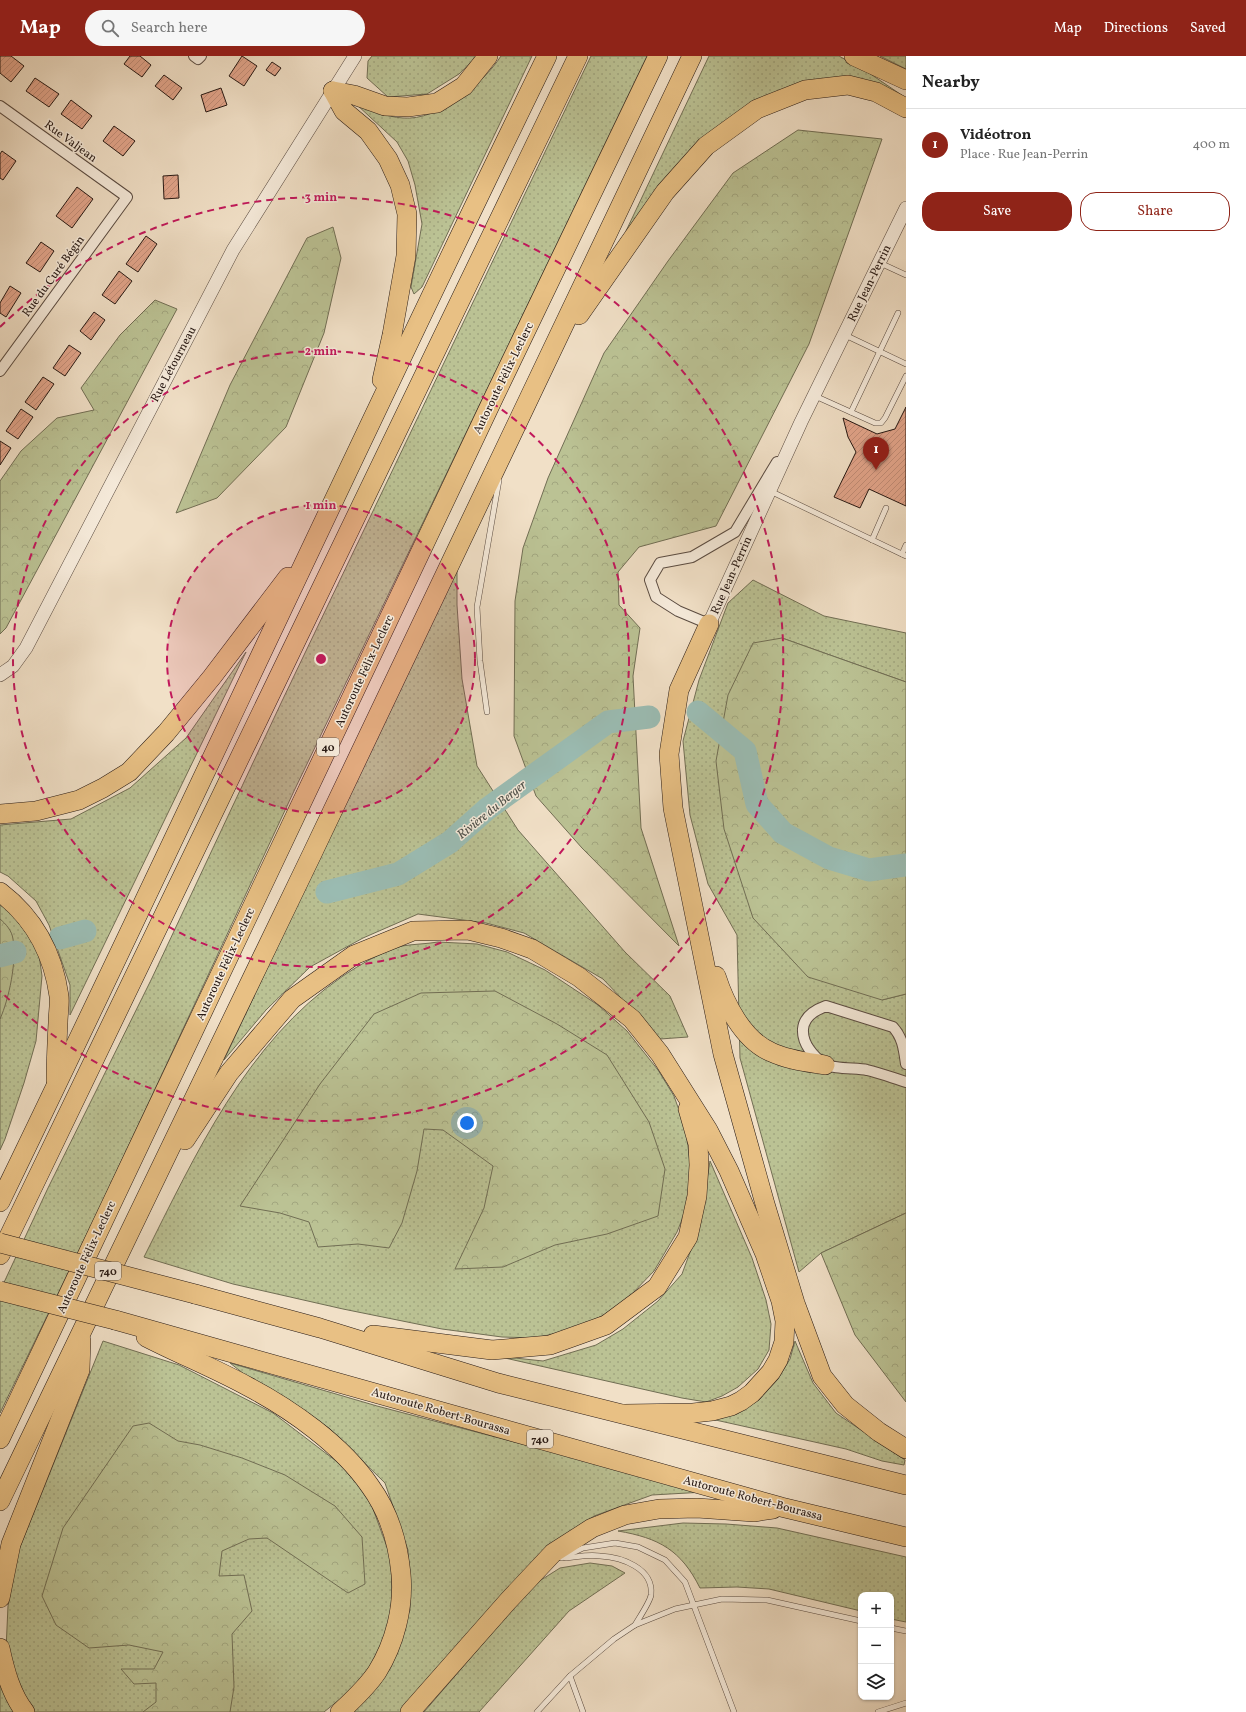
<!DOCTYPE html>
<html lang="en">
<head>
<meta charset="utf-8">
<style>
  :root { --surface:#fff; --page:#f6f6f6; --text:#222; --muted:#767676; --line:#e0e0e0; --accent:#8f2418 }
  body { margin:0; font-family:Vollkorn,serif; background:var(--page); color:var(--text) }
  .controls { position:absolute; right:12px; bottom:12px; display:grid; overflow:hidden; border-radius:8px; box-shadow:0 1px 3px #0004 }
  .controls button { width:36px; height:36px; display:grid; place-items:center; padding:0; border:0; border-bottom:1px solid var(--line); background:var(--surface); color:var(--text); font:20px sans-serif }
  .you { position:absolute; left:467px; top:1067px; width:14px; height:14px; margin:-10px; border:3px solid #fff; border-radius:50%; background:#1a73e8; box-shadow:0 0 0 6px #1a73e833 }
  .badge { display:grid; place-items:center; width:26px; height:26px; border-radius:50%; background:var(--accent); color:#fff; font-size:13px; font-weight:700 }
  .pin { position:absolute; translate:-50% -33px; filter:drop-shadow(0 1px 2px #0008) }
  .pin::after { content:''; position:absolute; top:21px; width:14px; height:12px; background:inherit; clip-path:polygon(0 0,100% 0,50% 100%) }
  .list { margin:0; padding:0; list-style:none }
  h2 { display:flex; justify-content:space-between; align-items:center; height:52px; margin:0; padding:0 16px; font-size:17px }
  h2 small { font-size:13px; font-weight:400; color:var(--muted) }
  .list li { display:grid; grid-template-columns:26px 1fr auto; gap:12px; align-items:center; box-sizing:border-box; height:72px; padding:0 16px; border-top:1px solid var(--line) }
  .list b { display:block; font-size:15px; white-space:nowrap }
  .list p { margin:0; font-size:13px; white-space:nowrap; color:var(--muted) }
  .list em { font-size:13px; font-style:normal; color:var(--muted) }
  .actions { display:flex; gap:8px; padding:12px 16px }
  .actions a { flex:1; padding:9px 0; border:1px solid var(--accent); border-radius:16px; text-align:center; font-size:14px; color:var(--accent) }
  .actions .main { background:var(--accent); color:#fff }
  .icon { flex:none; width:22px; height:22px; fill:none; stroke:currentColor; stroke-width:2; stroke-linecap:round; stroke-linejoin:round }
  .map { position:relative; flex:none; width:906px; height:1656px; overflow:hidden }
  header { display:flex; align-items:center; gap:24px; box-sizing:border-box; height:56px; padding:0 20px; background:var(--accent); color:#fff }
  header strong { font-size:19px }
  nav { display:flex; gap:22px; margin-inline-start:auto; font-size:14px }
  .search { width:280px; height:36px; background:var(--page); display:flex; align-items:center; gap:10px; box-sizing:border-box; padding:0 14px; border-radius:22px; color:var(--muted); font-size:15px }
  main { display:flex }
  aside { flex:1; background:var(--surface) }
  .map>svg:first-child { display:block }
  .grass { fill:url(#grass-dots); stroke:#716e54 }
  .forest { fill:url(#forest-crowns); stroke:#716e54 }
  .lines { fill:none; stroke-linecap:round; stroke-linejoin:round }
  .river { stroke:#9bbdb4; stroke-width:23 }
  .building { fill:url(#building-hatch); stroke:#271914 }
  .service-casing { stroke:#5a4b41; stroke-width:6 }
  .minor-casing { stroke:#5a4b41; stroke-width:12 }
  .tertiary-casing { stroke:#5a4b41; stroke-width:14 }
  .motorway-casing { stroke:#271914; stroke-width:20 }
  .service { stroke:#f6ebdb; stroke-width:5 }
  .minor { stroke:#f6ebdb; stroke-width:10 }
  .tertiary { stroke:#f6ebdb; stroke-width:13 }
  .motorway { stroke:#e8c084; stroke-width:19 }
  .motorway-bridge-casing { stroke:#271914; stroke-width:20; stroke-linecap:butt }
  .motorway-bridge { stroke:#e8c084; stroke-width:19 }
  .ring { fill:none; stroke:#c2185b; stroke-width:2; stroke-dasharray:7 5 }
  .labels { text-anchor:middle; stroke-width:3; stroke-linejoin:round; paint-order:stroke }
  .shield { fill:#f6ebdb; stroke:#655850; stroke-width:1 }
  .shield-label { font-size:11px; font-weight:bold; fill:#271914 }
  .street-label { font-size:12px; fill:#271914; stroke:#f6ebdb }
  .water-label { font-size:13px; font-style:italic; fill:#50524c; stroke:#f6ebdb }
  .centre { fill:#c2185b; stroke:#f6ebdb; stroke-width:2 }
  .ring-label { font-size:12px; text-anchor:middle; font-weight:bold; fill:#c2185b; stroke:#f6ebdb; stroke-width:3; stroke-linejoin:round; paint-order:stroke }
</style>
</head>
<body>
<header>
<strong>Map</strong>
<div class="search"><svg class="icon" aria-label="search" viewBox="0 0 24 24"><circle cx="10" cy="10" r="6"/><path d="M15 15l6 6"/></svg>Search here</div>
<nav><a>Map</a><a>Directions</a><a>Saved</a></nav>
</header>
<main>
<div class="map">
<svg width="906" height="1656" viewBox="0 0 906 1656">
  <defs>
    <pattern id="grass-dots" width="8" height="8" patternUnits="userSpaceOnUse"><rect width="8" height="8" fill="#bbc294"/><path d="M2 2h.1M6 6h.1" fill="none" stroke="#a1a67f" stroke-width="1.8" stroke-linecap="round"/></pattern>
    <pattern id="forest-crowns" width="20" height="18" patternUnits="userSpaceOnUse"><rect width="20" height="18" fill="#bbc294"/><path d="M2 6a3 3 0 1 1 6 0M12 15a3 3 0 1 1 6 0" fill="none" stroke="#a1a67f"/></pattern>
    <pattern id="building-hatch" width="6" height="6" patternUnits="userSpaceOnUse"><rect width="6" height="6" fill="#e2a58b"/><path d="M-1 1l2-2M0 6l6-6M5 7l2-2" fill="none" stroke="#c28d77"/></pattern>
  </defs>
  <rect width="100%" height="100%" fill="#f1e0c7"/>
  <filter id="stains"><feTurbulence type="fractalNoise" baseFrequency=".005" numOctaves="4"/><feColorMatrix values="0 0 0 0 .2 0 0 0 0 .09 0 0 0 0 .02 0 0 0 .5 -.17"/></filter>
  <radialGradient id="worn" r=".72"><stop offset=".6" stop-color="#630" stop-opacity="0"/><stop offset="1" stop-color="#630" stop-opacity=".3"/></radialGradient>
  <g class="grass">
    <path d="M372,0H478L459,18L427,38L388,41L367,22L368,5Z"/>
    <path d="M501,0H532L422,231L414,238L411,231L422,168L415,129L408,105L397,86L356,48C371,54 386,61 403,62C438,65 483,28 501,0Z"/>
    <path d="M591,0H647L294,735L99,1153L0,1357V1235L48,1132L152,922L282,645Z"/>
    <path d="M709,0H839L869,17L906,42L845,26L741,57L632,174L626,175Z"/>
    <path d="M880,0H906V13Z"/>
    <path d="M457,509V549L462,623L477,710L518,774L625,896L670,940L688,981L660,983L603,923L524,877L486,867L418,858L363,882L310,911L266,954L224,1004Z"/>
    <path d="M753,524L824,560L906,577V626L782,582L882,944L906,938V1157L821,1197L799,1216L740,1002L737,879L708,828L690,759L683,685L699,624L728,547Z"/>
    <path d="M246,596L70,959V929L49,869L36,845L8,820L0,816V769L71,763L130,732L186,682Z"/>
    <path d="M0,849L10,856L38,892L42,920L36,985L24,1027L5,1083L0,1094Z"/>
    <path d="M438,886L477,888L507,896L545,914L598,949L627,975L658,1014L674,1040L686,1074L690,1107L689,1146L677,1176L654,1215L629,1241L604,1259L571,1274L535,1282L502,1281L442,1273L343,1253L233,1228L144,1201C195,1100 246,986 343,920C361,908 381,896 402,890C414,888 426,888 438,886Z"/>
    <path d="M710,1105L752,1202L766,1244L771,1268L769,1294L758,1313L738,1331L722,1340L706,1346L682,1342L496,1300L543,1305L596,1289L623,1273L658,1245L682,1218L699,1172Z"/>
    <path d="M103,1285L179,1309L273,1357L340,1408L369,1442L391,1502L392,1538L389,1575L374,1604L355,1631L324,1656H33L16,1628L6,1594L8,1550L18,1496Z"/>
    <path d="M795,1285L813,1327L836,1357L905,1404L904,1409L882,1405L846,1393L711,1363L737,1358L759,1344L778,1323L790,1303Z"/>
    <path d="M230,1307L377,1350L705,1436L652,1439L594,1460L550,1490L401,1656H353L383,1623L410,1554L408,1494L385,1427L329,1372L253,1325Z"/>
    <path d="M683,1467L726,1468L777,1472L906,1501V1566L891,1563V1539H861V1555L769,1533L737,1531L700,1532C681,1494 659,1482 618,1475Z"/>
    <path d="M590,1507L612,1510L625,1517L569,1555L479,1656H424L523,1541L541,1524L560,1512Z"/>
    <path d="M0,1620L16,1656H0Z"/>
  </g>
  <g class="forest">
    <path d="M798,74L882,83L809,288L716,470L639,491L618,516L619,549L640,572L633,620L641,772L679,890L582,792L536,740L514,680L515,545L523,492L548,422L604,297L668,205L733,117Z"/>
    <path d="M333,171L341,202L324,277L286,371L217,442L176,457L230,329L307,182Z"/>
    <path d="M155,244L177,253L6,572L0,578V425L21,395L57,362L94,354L81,332L120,279Z"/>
    <path d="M782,582L906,626V938L882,944L808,921L753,862L724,773L716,705L728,639L753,587Z"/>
    <path d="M0,863C6,868 12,875 13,883C17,905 9,943 0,963Z"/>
    <path d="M495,935L557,968L607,999L649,1066L665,1113L658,1160L607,1178L555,1189L503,1211L455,1213L484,1152L493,1110L443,1074L424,1073L417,1115L402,1167L389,1192L358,1188L318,1191L309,1166L280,1157L240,1150L320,1028L374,958L421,937Z"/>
    <path d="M906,1157V1346L855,1279L821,1197Z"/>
    <path d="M149,1367L178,1385L200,1389L242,1402L285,1419L335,1450L362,1481L365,1528L348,1537L267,1482L249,1483L222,1495L219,1520L244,1519L252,1555L232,1578L234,1631L230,1656H143L156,1646V1627L134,1628L121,1613H154L163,1596L129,1589L89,1592L56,1569L42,1540L63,1472L133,1370Z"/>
  </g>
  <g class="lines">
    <g class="river">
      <path d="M698,656L745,695L757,748L783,777L829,802L869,814L906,809"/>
      <path d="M327,836L398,818L450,786L487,753L608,666L649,661"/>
      <path d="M60,882L85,875"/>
      <path d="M0,900L15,896"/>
    </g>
  </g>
  <g class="building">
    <path d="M0,0H11L24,10L11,26L0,17Z"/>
    <path d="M130,0H140L151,9L142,21L124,8Z"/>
    <path d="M242,0L257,10L244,30L229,20Z"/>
    <path d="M272,6L281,12L275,20L266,14Z"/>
    <path d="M164,19L182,32L173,44L155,30Z"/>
    <path d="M35,22L59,38L49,51L26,35Z"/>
    <path d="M221,32L227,49L206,56L201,39Z"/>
    <path d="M71,44L92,60L82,73L61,58Z"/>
    <path d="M114,70L135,85L123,100L103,85Z"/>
    <path d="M2,95L16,105L3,124L0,122V98Z"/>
    <path d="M178,119L179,142L164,143L163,120Z"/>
    <path d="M77,131L93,143L72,172L56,160Z"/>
    <path d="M146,180L157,188L138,216L126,208Z"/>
    <path d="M41,186L54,195L40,216L26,207Z"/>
    <path d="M119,215L132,225L115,248L102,239Z"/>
    <path d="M10,230L21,237L6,261L0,257V247Z"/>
    <path d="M94,256L105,264L91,284L80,275Z"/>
    <path d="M69,289L81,297L65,320L53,312Z"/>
    <path d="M43,321L54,328L36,354L25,346Z"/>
    <path d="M906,351V450L869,433L860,452L834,441L856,396L848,381L843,362L877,378L895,373Z"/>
    <path d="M21,353L33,361L18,383L6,375Z"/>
    <path d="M0,385L11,392L0,409Z"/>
  </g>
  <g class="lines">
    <defs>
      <g id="service">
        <path d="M880,207L906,219"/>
        <path d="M845,279L906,308"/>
        <path d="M815,340L875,367H881L885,362L906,320"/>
        <path d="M851,356L898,257"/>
        <path d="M770,435L906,500"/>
        <path d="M872,484L886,452"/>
        <path d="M902,498L906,489"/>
        <path d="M487,656L480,605L477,551L499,424"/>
        <path d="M562,1502L583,1492L615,1487L638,1491L665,1504L685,1526L734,1656"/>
        <path d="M566,1502C577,1501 589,1498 600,1500C621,1501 654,1512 651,1539C650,1546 639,1562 635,1569"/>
        <path d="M891,1572L906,1575"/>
        <path d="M570,1620L583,1656"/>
        <path d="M537,1656L570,1620L614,1583L635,1569L675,1553L722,1543L767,1544L861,1565"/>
        <path d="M878,1656L906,1647"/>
      </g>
      <g id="minor">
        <path d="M194,0L198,3L201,0"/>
        <path d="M0,50L127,141L0,315"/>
        <path d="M709,568L678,555L656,541L650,524L660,507L692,501L735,476L777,406"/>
        <path d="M906,1008C904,994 903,982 893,971L826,950C815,954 804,960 803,973C802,987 813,1001 825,1008C832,1013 857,1012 867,1014C880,1017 893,1022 906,1026"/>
      </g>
      <g id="tertiary">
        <path d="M709,568L801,366L906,152"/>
        <path d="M0,619L13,610L26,592L233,194L355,0"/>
      </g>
      <g id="motorway">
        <path d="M854,0L906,24"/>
        <path d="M333,35L344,55L368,75L388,103L400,129L407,158L406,200L392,279L382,324"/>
        <path d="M333,35L354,39L385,50L408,51L437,47L464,30L488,0"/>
        <path d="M579,259L665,136L706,90L757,53L805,34L848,29L876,36L906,52"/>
        <path d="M709,568L679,634L669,698L673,752L723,998L765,1148L795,1247L822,1320L845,1349L879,1376L906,1393"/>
        <path d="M0,758L36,755L79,744L103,732L129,716L166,677L212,621L288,521"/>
        <path d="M0,836C34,862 53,897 59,940C60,948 58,958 58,967C57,987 56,1006 56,1025"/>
        <path d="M716,920C725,948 743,984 771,996C788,1004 807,1006 825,1009"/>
        <path d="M185,1084L229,1017L292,943L354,899L413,875L468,874L501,882L532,893L579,921L632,963L660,998L708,1074L729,1115L765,1198L781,1245L785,1265L784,1286L778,1304L771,1316L752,1337L741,1345L731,1350L712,1355L693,1357L624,1358"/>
        <path d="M0,1146C185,765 361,380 547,0"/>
        <path d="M0,1199L578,0"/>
        <path d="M195,1238L320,1272L498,1327L906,1429"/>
        <path d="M115,1264L781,1451L906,1481"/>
        <path d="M373,1279L492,1294L550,1289L606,1269L657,1231L688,1181L697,1140L699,1109L698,1088L688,1053"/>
        <path d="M146,1281C179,1298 214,1312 247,1330C291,1353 342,1389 370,1430C389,1456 398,1487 401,1518C404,1551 395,1587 377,1616C367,1631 353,1644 340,1656"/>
        <path d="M0,1383L494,341L658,0"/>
        <path d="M0,1445L312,798L692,0"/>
        <path d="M0,1542L11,1488L80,1314L81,1284"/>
        <path d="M0,1592C5,1615 11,1638 25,1656"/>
        <path d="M410,1656L508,1545L553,1497L592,1472L625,1459L659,1453L697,1452L754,1456L773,1453"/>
      </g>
    </defs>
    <use href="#service" class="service-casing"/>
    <use href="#minor" class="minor-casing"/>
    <use href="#tertiary" class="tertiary-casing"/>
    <use href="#motorway" class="motorway-casing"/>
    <use href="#service" class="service"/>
    <use href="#minor" class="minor"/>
    <use href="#tertiary" class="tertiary"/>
    <use href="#motorway" class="motorway"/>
    <defs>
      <g id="motorway-bridge">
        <path d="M0,1187L195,1238"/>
        <path d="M0,1235L115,1264"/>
      </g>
    </defs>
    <use href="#motorway-bridge" class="motorway-bridge-casing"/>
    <use href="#motorway-bridge" class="motorway-bridge"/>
  </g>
  <circle cx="321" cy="603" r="154" fill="#c2185b" fill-opacity=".12"/>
  <g class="ring">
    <circle cx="321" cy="603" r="154"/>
    <circle cx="321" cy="603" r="308"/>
    <path d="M0 271A462 462 0 1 1 0 935"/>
  </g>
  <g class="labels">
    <g class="shield">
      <rect x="317" y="682" width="22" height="18" rx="3"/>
      <rect x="95" y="1206" width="26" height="18" rx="3"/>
      <rect x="527" y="1374" width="26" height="18" rx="3"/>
    </g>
    <g class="shield-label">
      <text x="328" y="695">40</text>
      <text x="108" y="1219">740</text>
      <text x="540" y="1387">740</text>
    </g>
    <g class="street-label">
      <text transform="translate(71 85) rotate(36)" y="4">Rue Valjean</text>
      <text transform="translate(53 220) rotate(-54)" y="4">Rue du Curé Bégin</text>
      <text transform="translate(869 227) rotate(-64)" y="4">Rue Jean-Perrin</text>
      <text transform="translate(173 308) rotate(-62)" y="4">Rue Létourneau</text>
      <text transform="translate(503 322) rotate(-64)" y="4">Autoroute Félix-Leclerc</text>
      <text transform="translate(731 519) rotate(-66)" y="4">Rue Jean-Perrin</text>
      <text transform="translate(364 615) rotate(-65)" y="4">Autoroute Félix-Leclerc</text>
      <text transform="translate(225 908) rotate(-65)" y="4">Autoroute Félix-Leclerc</text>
      <text transform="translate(86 1201) rotate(-65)" y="4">Autoroute Félix-Leclerc</text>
      <text transform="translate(441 1355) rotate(16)" y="4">Autoroute Robert-Bourassa</text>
      <text transform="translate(753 1442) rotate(15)" y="4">Autoroute Robert-Bourassa</text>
    </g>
    <g class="water-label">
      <text transform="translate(491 753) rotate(-39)" y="5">Rivière du Berger</text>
    </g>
  </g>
  <circle cx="321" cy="603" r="6" class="centre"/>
  <g class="ring-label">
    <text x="321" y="145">3 min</text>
    <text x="321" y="299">2 min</text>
    <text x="321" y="453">1 min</text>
  </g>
  <rect width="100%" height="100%" filter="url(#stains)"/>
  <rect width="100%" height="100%" fill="url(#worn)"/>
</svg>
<div class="controls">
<button>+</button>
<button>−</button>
<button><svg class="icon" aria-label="layers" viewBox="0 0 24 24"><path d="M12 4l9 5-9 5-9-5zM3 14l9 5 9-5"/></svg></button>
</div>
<div class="you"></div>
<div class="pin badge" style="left:876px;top:414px">1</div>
</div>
<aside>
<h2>Nearby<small></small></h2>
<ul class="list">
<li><span class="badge">1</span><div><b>Vidéotron</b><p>Place · Rue Jean-Perrin</p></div><em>400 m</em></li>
</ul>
<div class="actions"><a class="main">Save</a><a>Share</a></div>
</aside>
</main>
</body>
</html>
